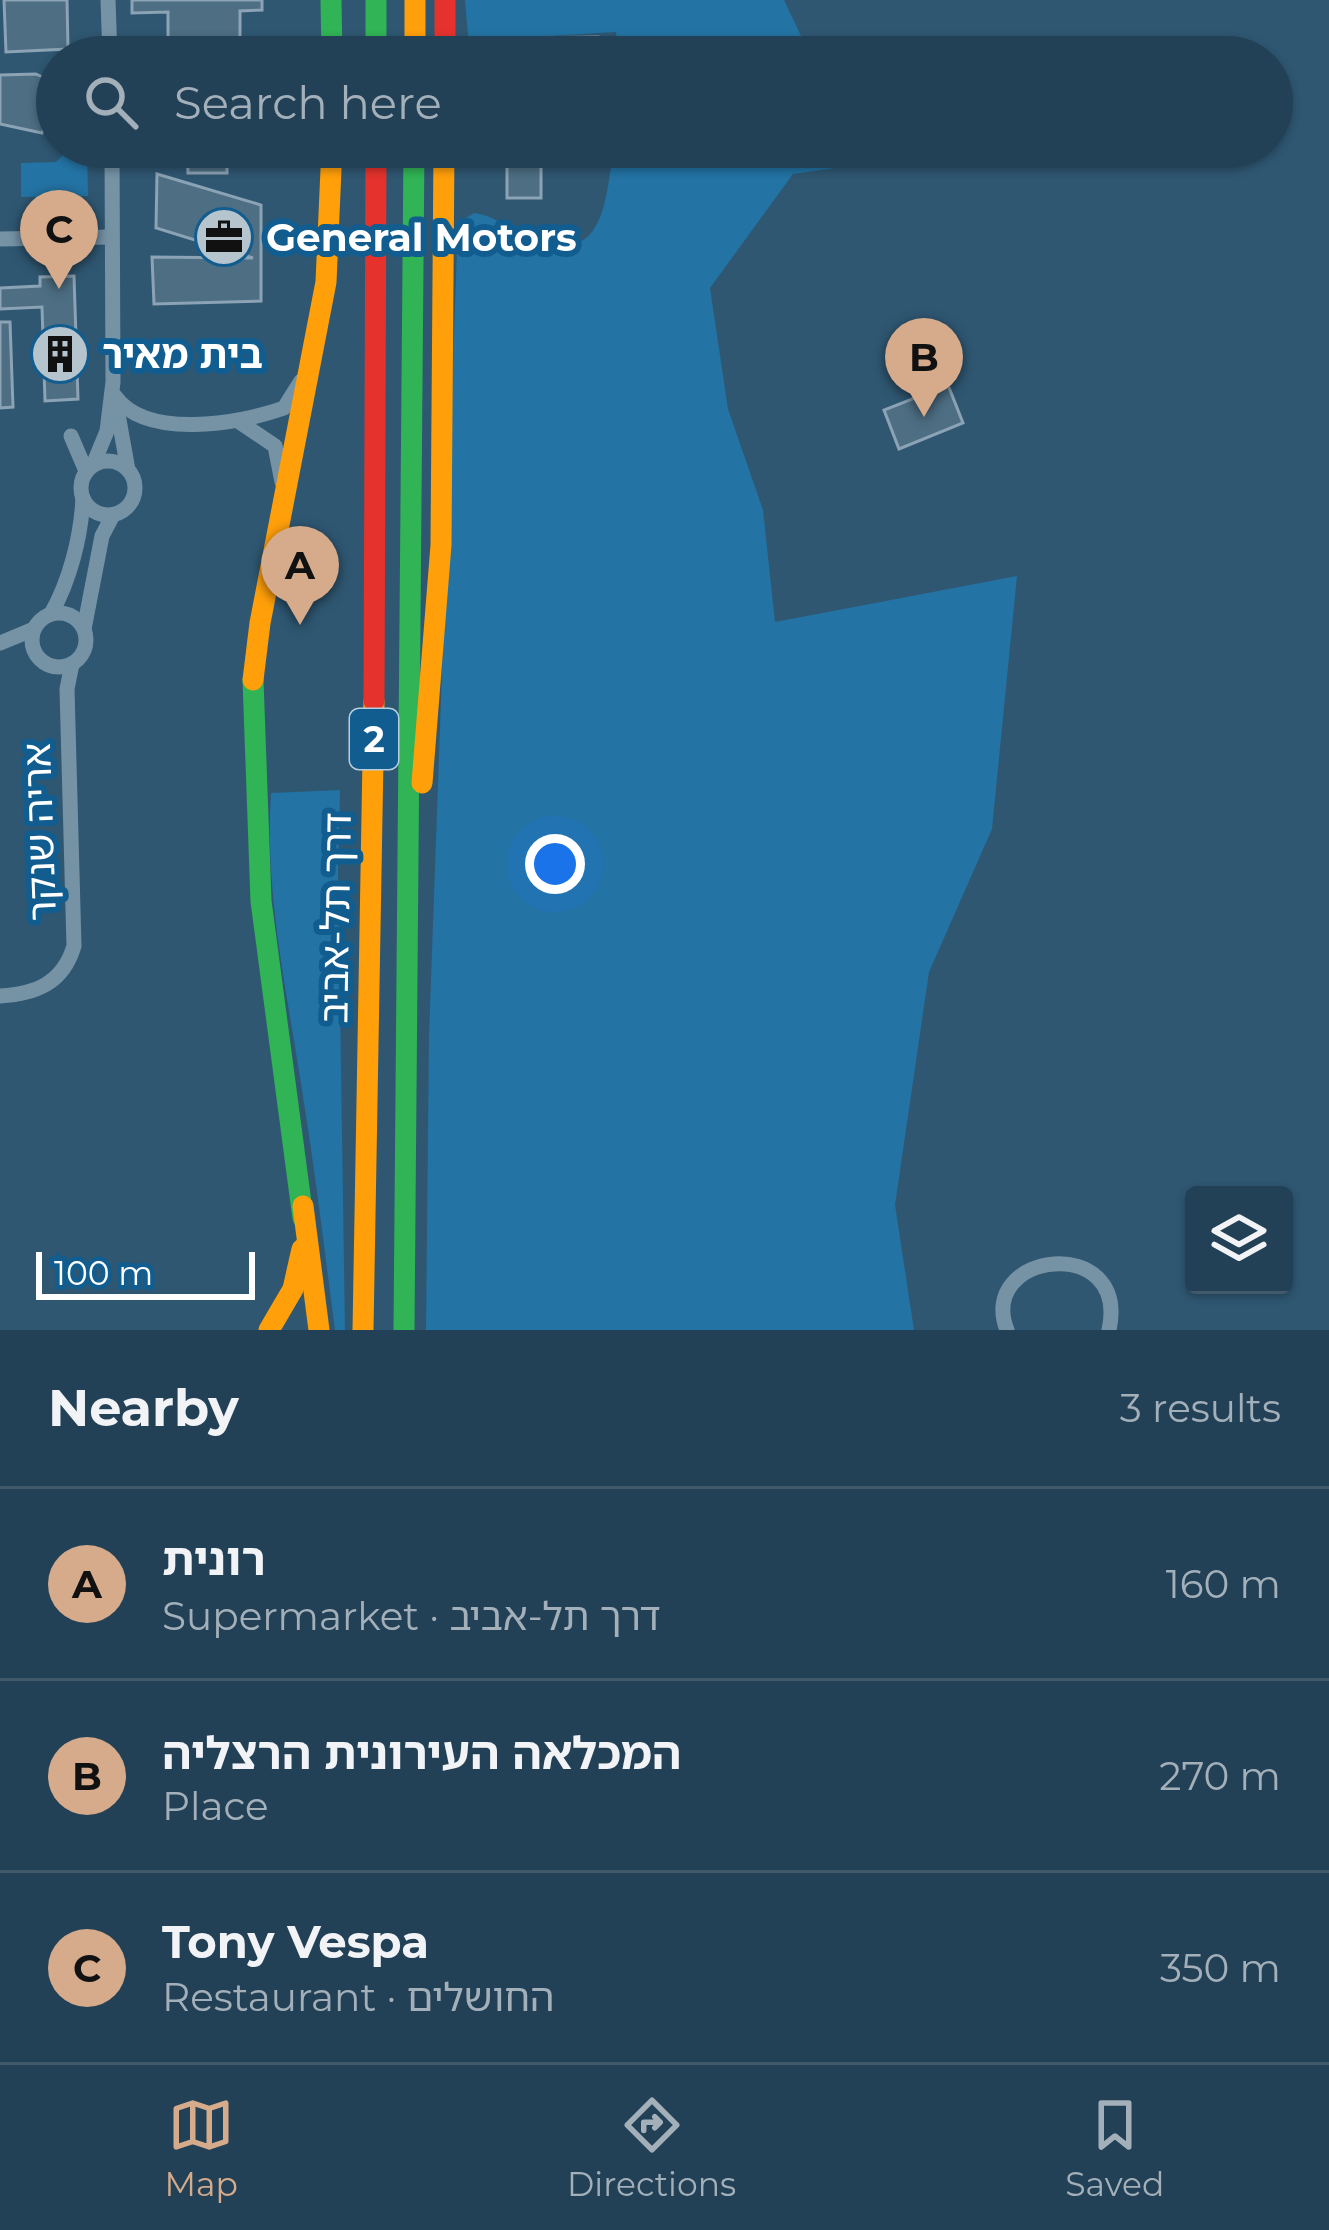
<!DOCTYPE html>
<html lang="en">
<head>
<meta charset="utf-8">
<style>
  :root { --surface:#234156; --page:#2f4c60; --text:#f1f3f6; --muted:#a3afb9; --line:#405a6c; --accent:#d6ab8b }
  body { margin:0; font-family:Montserrat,"Noto Sans Hebrew",sans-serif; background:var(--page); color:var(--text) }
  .controls { position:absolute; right:36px; bottom:36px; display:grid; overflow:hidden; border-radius:12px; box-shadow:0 3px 9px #0004 }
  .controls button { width:108px; height:108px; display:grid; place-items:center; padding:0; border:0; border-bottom:3px solid var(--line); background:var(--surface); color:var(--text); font:60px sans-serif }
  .scale { position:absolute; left:36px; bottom:30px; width:219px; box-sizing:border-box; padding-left:12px; border:6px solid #fff; border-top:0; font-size:33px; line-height:42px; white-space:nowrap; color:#fff; -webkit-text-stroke:9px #125d8f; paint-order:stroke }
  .you { position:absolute; left:555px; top:864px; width:42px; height:42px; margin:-30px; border:9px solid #fff; border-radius:50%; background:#1a73e8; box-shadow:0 0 0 18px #1a73e833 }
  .badge { display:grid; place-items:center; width:78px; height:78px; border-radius:50%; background:var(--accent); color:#111; font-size:39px; font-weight:700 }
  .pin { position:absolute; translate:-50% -99px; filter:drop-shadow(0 3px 6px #0008) }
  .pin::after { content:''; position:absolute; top:63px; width:42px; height:36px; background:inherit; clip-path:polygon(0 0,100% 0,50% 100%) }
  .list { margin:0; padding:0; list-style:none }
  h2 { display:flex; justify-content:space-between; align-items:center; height:156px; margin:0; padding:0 48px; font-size:51px }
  h2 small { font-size:39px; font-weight:400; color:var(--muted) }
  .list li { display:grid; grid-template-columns:78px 1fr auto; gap:36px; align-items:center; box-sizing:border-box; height:192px; padding:0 48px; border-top:3px solid var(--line) }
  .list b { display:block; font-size:45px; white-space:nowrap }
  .list p { margin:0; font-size:39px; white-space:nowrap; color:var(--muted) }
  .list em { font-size:39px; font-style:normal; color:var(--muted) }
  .icon { flex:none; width:66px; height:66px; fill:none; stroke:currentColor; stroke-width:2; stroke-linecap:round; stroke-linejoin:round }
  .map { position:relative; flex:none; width:1329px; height:1330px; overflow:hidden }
  .search { position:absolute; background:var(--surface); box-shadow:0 3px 9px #0004; left:36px; right:36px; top:36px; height:132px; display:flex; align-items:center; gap:30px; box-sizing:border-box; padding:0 42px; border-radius:66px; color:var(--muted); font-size:45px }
  .sheet { height:732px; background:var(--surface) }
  nav { display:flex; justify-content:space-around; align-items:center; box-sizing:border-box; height:168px; border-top:3px solid var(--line); background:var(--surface); font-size:33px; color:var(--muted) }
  nav a { display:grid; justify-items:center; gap:6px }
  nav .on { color:var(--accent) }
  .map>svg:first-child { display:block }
  .green { fill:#2373a4 }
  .building { fill:#4d6e83; stroke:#8ba3b4; stroke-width:3 }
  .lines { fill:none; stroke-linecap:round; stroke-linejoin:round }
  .street { stroke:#7693a6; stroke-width:15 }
  .fast { stroke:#30b455; stroke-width:21 }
  .slow { stroke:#ff9f0a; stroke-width:21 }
  .jam { stroke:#e5322d; stroke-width:21 }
  .labels { text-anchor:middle; stroke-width:12; stroke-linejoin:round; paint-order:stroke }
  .shield { fill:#125d8f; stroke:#b8cedd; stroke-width:3 }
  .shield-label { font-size:36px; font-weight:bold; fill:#fff }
  .poi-label { font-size:39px; font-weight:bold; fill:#fff; stroke:#125d8f; text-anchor:start }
  .street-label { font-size:39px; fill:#fff; stroke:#125d8f }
</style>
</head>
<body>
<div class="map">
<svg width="1329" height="1330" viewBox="0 0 1329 1330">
  <rect width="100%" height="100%" fill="#2f5772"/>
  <g class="green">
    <path d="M465,0H784L811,57H619L616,32L516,38V53L476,48L468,35Z"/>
    <path d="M71,147H87L88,196L21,197V163L56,162Z"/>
    <path d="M614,147H854L864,164L793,174L710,288L728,409L763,510L775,622L1017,576L992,829L929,972L895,1205L914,1330H426L429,1036L458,223L474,213C495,216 507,227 525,236C605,272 605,202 614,147Z"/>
    <path d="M340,790L338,872L345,1330H335C325,1254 316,1178 304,1103C289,1000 264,898 271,793Z"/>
  </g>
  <g class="building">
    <path d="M4,0H67L68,49L6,52Z"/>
    <path d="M132,0H262V10L240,11V40L260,39L261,57H133V42L168,41V12L132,13Z"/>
    <path d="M598,37V57H520L519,38Z"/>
    <path d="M36,74L57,84V98L42,133L0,124V75Z"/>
    <path d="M187,147H227V173H188Z"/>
    <path d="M511,147H541V198H507V153H511Z"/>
    <path d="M157,174L261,205V301L154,304L152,257L253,258L156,228Z"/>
    <path d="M74,276L78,399L45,401L42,307L0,309V288L40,286V277Z"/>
    <path d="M0,322H10L13,407L0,408Z"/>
    <path d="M948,385L963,423L899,449L884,410Z"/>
  </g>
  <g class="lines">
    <g class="street">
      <path d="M108,0L110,57"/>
      <path d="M0,239L111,237"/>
      <path d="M115,396C146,440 239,424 284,408L301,381"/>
      <path d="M116,403L128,470"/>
      <path d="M238,421L275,446L282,482"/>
      <path d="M71,436L86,471"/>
      <circle cx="108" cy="488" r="27"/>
      <path d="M93,465L107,431L113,382L112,147"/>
      <circle cx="59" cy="640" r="27"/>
      <path d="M51,614C70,580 81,537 83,498"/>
      <path d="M84,629L102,536L113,515"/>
      <path d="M0,643L34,629"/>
      <path d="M0,996C36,994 63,983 74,946L67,689L72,664"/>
      <path d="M1007,1330C976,1251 1130,1233 1109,1330"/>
    </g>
    <g class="fast">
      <path d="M331,0L332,57"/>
      <path d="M376,0V57"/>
      <path d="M253,680L261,901L303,1218"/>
      <path d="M404,1330L414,147"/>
    </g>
    <g class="slow">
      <path d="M415,0V57"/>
      <path d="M253,680L260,623L326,282L332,147"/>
      <path d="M422,783L441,545L444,147"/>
      <path d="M303,1206L319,1330"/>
      <path d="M269,1330L293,1289L302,1249"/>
      <path d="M363,1330L374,701"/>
    </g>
    <g class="jam">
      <path d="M445,0V57"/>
      <path d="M374,701L376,147"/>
    </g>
  </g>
  <defs>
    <symbol id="office-disc" viewBox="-11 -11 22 22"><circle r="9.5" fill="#b6c4ce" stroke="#125d8f"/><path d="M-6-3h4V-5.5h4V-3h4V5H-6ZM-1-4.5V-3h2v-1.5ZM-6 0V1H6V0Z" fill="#111"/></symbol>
    <symbol id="building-disc" viewBox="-11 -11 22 22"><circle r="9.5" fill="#b6c4ce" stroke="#125d8f"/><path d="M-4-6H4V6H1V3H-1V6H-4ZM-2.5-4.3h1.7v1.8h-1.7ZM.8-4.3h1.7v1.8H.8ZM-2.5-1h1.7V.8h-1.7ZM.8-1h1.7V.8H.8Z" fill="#111"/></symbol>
  </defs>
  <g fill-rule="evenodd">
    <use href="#office-disc" x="191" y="204" width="66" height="66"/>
    <use href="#building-disc" x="27" y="321" width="66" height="66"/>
  </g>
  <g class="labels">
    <rect class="shield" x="350" y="709" width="48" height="60" rx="9"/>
    <g class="shield-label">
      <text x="374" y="752">2</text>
    </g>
    <g class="poi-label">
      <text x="266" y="251">General Motors</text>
      <text x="102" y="368">בית מאיר</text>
    </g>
    <g class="street-label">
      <text transform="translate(39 832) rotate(-92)" y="14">אריה שנקר</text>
      <text transform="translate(335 918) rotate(-89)" y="14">דרך תל-אביב</text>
    </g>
  </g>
</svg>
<div class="controls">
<button><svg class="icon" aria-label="layers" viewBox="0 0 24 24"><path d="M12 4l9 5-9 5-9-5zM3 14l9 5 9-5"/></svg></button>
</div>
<div class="scale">100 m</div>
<div class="you"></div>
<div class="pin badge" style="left:300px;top:625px">A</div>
<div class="pin badge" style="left:924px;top:417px">B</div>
<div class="pin badge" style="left:59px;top:289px">C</div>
<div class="search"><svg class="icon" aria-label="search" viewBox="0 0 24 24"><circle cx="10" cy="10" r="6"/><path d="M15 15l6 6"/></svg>Search here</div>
</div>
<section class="sheet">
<h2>Nearby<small>3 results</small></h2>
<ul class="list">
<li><span class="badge">A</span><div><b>רונית</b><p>Supermarket · דרך תל-אביב</p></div><em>160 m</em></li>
<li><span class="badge">B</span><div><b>המכלאה העירונית הרצליה</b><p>Place</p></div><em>270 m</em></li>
<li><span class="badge">C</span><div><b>Tony Vespa</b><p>Restaurant · החושלים</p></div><em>350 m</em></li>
</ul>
</section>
<nav>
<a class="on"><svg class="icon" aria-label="map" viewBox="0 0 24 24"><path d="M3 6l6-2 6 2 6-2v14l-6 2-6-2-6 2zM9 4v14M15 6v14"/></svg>Map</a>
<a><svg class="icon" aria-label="directions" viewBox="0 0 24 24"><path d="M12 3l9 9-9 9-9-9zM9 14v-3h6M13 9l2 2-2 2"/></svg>Directions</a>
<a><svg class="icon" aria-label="saved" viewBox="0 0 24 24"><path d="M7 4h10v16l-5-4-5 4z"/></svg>Saved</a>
</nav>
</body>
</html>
